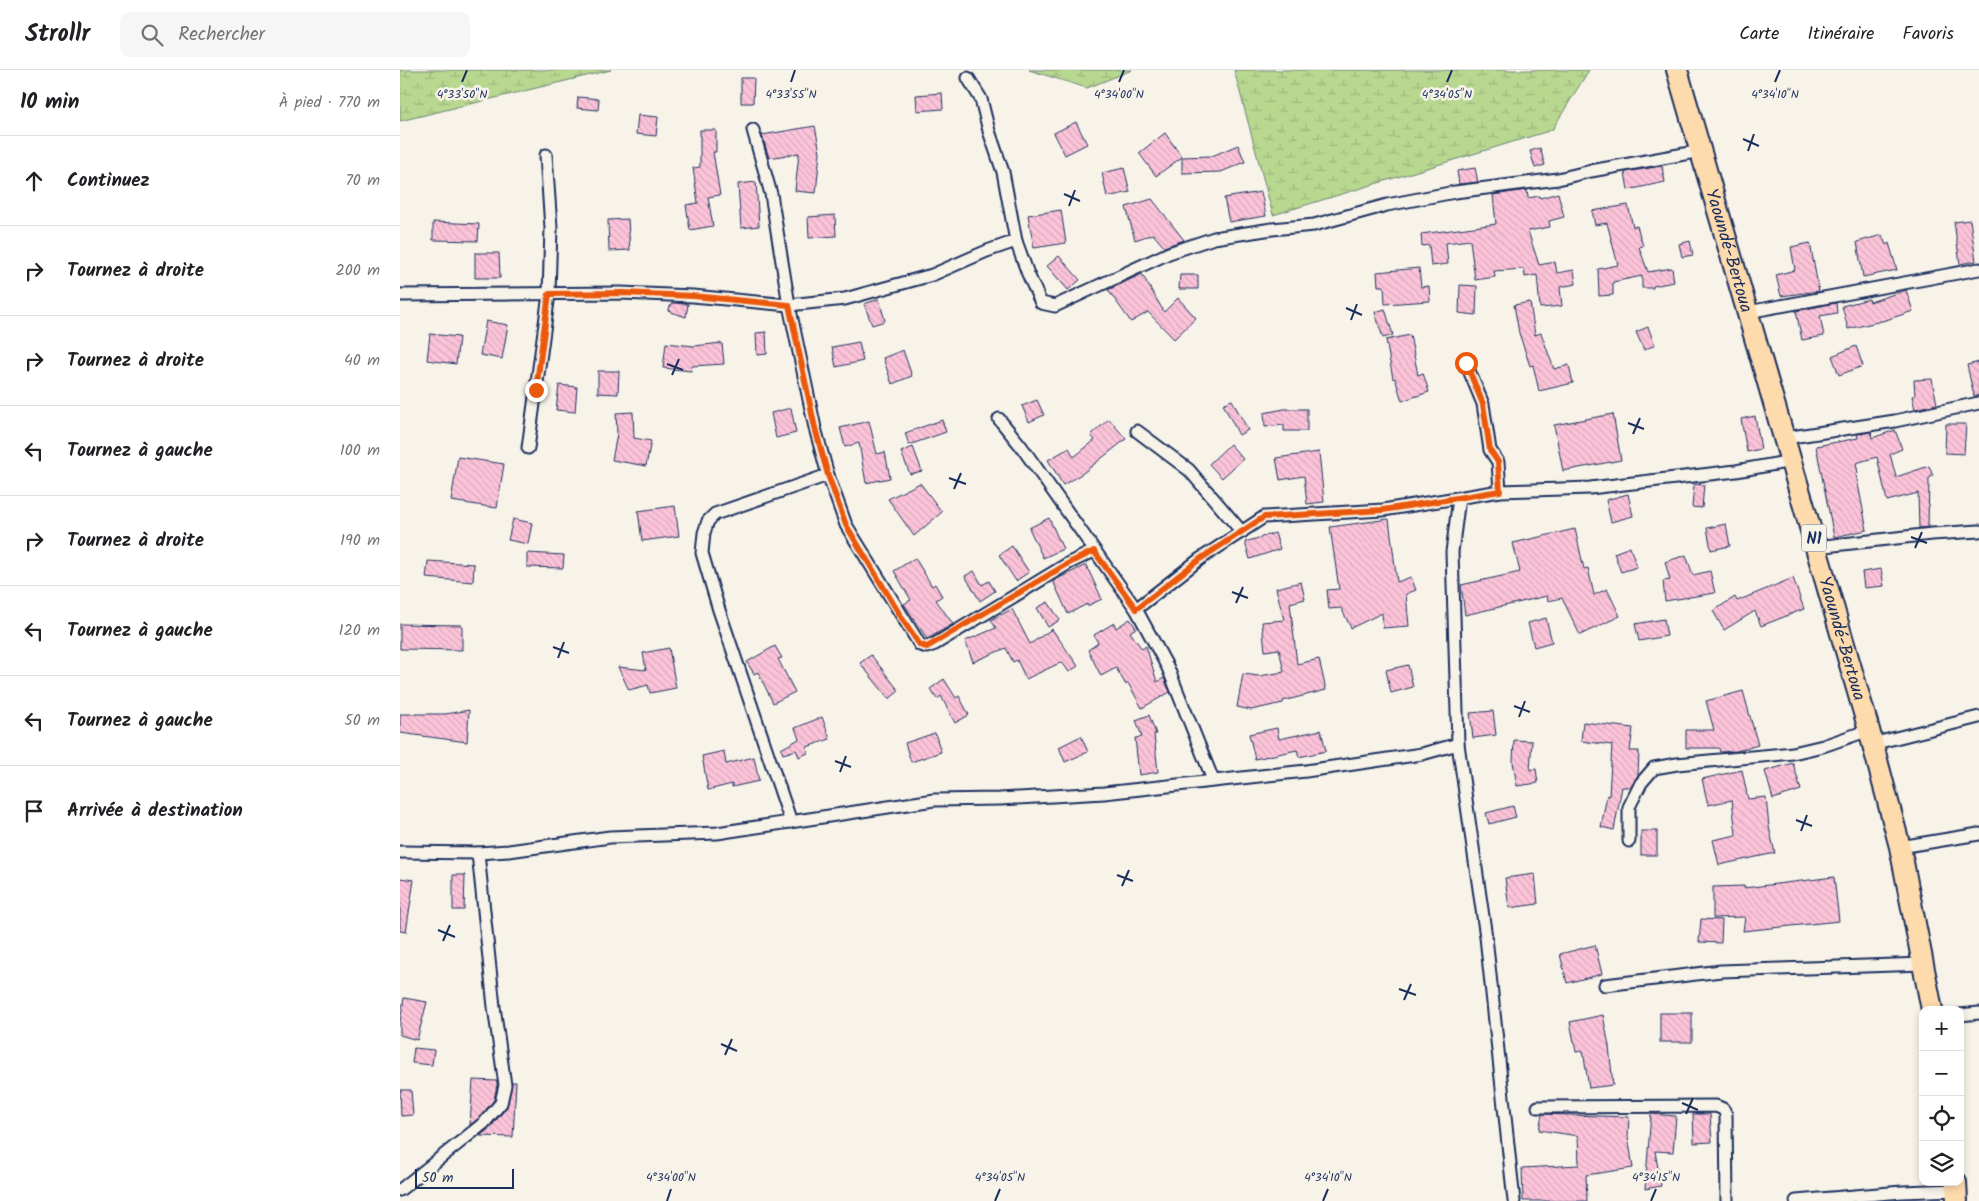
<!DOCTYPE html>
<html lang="fr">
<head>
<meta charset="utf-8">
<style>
  :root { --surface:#fff; --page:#f6f6f6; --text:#202124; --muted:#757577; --line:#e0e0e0 }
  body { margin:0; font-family:Kalam,sans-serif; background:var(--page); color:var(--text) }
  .controls { position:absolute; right:15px; bottom:15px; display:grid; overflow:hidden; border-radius:10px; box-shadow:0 2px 8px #0003 }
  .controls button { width:45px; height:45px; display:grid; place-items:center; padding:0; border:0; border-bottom:1px solid var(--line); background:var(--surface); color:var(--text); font:25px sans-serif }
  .scale { position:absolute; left:15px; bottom:12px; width:99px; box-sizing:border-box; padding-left:5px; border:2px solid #1b2f5e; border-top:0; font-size:14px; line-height:18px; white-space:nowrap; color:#1b2f5e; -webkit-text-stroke:4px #f7f3e8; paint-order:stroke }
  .stop { position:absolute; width:15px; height:15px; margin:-11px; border:4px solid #ea580c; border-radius:50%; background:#fff }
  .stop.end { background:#ea580c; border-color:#fff; box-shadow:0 1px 5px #0008 }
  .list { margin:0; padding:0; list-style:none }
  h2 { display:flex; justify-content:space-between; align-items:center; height:65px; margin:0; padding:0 20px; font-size:21px }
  h2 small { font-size:16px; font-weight:400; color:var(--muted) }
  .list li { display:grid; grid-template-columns:32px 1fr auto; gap:15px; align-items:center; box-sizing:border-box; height:90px; padding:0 20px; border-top:1px solid var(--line) }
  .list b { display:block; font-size:19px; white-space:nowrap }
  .list em { font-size:16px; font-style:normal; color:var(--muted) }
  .icon { flex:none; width:28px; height:28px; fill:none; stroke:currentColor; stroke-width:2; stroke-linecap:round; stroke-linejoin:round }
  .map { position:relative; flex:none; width:1579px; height:1131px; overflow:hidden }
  header { display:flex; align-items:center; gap:30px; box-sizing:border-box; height:70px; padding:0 25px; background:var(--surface); border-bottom:1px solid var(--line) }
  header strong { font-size:24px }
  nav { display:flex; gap:28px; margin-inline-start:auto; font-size:18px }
  .search { width:350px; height:45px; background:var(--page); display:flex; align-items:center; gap:12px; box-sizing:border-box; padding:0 18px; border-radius:10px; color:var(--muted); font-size:19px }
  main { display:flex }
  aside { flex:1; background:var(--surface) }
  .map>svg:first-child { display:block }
  .wetland { fill:url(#wetland-marsh); stroke:#6a8376 }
  .building { fill:url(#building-back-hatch); stroke:#1b2f5e }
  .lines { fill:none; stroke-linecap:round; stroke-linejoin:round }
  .street-casing { stroke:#1b2f5e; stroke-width:15 }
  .highway-casing { stroke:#1b2f5e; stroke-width:24 }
  .street { stroke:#f7f3e8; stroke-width:11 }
  .highway { stroke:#fedbac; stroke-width:20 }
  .route { stroke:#ea580c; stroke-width:6 }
  .ticks { fill:none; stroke:#1b2f5e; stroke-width:2 }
  .labels { text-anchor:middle; stroke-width:5; stroke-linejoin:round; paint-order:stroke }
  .shield { fill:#f7f3e8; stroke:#5d6a87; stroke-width:1 }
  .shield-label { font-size:16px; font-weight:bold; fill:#1b2f5e }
  .street-label { font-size:18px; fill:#1b2f5e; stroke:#f7f3e8 }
  .ticks-label { font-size:12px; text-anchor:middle; fill:#1b2f5e; stroke:#f7f3e8; stroke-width:5; stroke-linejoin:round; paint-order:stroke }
</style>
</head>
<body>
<header>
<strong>Strollr</strong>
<div class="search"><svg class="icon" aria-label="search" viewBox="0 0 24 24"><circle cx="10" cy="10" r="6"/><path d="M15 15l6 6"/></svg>Rechercher</div>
<nav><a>Carte</a><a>Itinéraire</a><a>Favoris</a></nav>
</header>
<main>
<aside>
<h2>10 min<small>À pied · 770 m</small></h2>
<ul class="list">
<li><svg class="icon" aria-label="ahead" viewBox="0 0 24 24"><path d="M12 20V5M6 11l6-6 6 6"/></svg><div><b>Continuez</b></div><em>70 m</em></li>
<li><svg class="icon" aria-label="right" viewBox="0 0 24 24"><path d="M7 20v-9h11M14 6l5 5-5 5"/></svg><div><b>Tournez à droite</b></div><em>200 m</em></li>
<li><svg class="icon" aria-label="right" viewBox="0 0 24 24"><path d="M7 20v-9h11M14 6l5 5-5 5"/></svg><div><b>Tournez à droite</b></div><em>40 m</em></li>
<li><svg class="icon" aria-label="left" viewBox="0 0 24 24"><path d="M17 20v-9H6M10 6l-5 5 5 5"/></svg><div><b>Tournez à gauche</b></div><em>100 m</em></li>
<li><svg class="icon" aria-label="right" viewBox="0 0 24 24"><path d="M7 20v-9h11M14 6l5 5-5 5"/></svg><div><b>Tournez à droite</b></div><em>190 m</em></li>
<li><svg class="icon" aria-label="left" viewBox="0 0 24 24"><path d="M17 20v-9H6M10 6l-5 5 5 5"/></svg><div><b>Tournez à gauche</b></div><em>120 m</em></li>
<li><svg class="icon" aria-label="left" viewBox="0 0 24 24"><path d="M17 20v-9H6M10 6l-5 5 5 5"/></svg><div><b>Tournez à gauche</b></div><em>50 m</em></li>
<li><svg class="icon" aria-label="arrive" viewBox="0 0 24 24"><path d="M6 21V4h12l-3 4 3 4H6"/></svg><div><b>Arrivée à destination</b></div></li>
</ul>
</aside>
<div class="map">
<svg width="1579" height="1131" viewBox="0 0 1579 1131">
  <defs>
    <pattern id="wetland-marsh" width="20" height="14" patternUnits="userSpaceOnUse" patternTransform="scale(1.25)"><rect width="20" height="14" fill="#b8d78f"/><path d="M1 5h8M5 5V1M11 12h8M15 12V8" fill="none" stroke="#9eb97e"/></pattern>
    <pattern id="building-back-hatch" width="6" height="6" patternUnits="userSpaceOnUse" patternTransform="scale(1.25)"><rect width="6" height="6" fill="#fdc4d9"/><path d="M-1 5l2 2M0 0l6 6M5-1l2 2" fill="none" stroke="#d8a9bd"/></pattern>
  </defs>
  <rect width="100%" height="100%" fill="#f7f3e8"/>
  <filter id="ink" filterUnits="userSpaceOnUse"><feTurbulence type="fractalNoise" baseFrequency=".02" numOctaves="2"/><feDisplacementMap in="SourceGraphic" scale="10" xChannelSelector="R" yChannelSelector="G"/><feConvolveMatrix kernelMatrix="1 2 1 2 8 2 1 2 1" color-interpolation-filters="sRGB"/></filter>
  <g filter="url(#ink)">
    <g class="wetland">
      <path d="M0,0H211L0,51Z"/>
      <path d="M629,0H732L687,18Z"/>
      <path d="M834,0H1189L1152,60L873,145Z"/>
    </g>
    <g class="building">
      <path d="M341,8H354L353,33H341Z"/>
      <path d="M542,23L543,39L517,41L516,25Z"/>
      <path d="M178,27L199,29L198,40L177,38Z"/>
      <path d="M238,45L258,47L256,66L236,64Z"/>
      <path d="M676,52L687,74L665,85L654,63Z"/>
      <path d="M415,56L420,82L416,123L395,121L399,83L369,88L362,65Z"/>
      <path d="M300,60H316V82H313L320,125L308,127L313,156L290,160L286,135L298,133L293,98L300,97Z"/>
      <path d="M765,63L782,87L756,106L739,83Z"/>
      <path d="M838,75L845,92L821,102L782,103V87L812,86Z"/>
      <path d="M1140,78L1145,95L1135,98L1130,81Z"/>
      <path d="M1262,96L1265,112L1228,120L1225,102Z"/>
      <path d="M724,98L730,122L707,127L702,103Z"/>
      <path d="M1075,98L1078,112L1059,114L1057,101Z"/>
      <path d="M356,112L359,156L341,158L338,114Z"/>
      <path d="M1127,120L1128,128L1139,126L1140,128L1158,123L1164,147L1149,151L1150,157L1128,161L1139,195L1155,192L1157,203L1174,200L1176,214L1160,217L1162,236L1140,238L1137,205L1125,207L1124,199L1094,201L1095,207L1075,210L1070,170L1046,173L1048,194L1031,196L1029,175L1022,176L1021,164L1096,154L1093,125Z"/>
      <path d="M861,122L866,146L829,152L824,128Z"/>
      <path d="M752,129L784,170L764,177L753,164L735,170L726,137Z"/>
      <path d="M1228,135L1233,157L1237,156L1243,176L1239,177L1248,202L1272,198L1274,212L1253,216V218H1242V206L1213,212V225L1199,226L1198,199L1218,195L1207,153L1195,155L1192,141Z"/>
      <path d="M661,140L666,173L634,178L628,145Z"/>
      <path d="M435,145L436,166L409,168L408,147Z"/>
      <path d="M228,149L230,180L209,181L208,150Z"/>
      <path d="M1570,150L1576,191L1560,194L1554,152Z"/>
      <path d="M33,152L79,154L78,171L33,170Z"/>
      <path d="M1482,165L1486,175L1489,173L1497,200L1463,207L1457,172Z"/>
      <path d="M1290,171L1293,185L1282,187L1279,174Z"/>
      <path d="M1410,173L1419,221L1381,226L1376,205L1395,200L1391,177Z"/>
      <path d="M75,183H99L100,208H75Z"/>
      <path d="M659,186L680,210L668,220L647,196Z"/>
      <path d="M1019,198L1021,217L1029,216L1030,231L985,234L984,216H978L977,202Z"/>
      <path d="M742,204L764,242L778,228L796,248L774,269L748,242L731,252L708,220Z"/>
      <path d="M780,205H798V219H779Z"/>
      <path d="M1060,215L1077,216L1076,245L1059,243Z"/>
      <path d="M1506,220L1513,241L1486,250L1448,259L1442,236L1469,229L1470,232Z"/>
      <path d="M479,229L485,251L472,255L464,234Z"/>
      <path d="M1130,232L1135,265L1141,263L1154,299L1169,295L1173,313L1139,321L1133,295L1130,296L1119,263L1114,235Z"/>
      <path d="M272,233L288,234L286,247L268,241Z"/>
      <path d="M1436,233L1437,243L1420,246L1424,266L1402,270L1396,241Z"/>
      <path d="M985,239L993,265L983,268L975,242Z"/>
      <path d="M86,251L108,255L102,289L80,285Z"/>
      <path d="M1248,257L1255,275L1244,280L1236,262Z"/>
      <path d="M366,262L367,284L357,285L356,263Z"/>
      <path d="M30,264L59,267L56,294L27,290Z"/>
      <path d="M1010,265L1018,305L1023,303L1029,322L1002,331L995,308L993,309L986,270Z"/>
      <path d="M459,272L463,291L436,297L432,277Z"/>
      <path d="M266,273L294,276L322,273L324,294L292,296L291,301L263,298Z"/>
      <path d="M1456,276L1463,296L1439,305L1432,286Z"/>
      <path d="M503,280L512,306L492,314L483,288Z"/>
      <path d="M1579,292V326H1574L1567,295Z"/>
      <path d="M198,301H219L218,324L198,323Z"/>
      <path d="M1532,309L1537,334L1515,339L1512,326H1515L1514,310Z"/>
      <path d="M159,315L177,317L175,342L156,340Z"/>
      <path d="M637,330L644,345L629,352L622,336Z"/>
      <path d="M832,330L848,360L839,365L823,334Z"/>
      <path d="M391,338L396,363L376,368L371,343Z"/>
      <path d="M884,339H907V361H884V355L865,357L864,343Z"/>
      <path d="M233,342L234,368L251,371L246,396L212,390L217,364L216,343Z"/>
      <path d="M1213,344L1221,390L1163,401L1154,355Z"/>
      <path d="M1355,346L1361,379L1347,382L1341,349Z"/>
      <path d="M709,349L726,369L683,403L663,415L648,390L669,378L674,387L695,370L691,365Z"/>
      <path d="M542,350L546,362L509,375L505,363Z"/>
      <path d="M469,351L477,384L485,382L490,408L466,413L459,373L445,377L440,358Z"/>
      <path d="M1546,354H1566L1564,384L1545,383Z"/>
      <path d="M1495,360L1502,379L1490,384L1496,407L1529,396L1533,406L1529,408L1528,457L1519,458L1518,423L1487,431L1477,387L1456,393L1458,403L1456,404L1467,460L1434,467L1416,376L1458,368L1457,364L1471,362L1472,368Z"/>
      <path d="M830,374L843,389L822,408L809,394Z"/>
      <path d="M513,377L522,401L510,404L501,382Z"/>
      <path d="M919,382L924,432L907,434L904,406L880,410L876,388Z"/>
      <path d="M58,387L104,394L97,438L51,431Z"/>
      <path d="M520,413L542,442L514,466L488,429Z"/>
      <path d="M1294,414L1304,415L1302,438L1292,437Z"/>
      <path d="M1228,424L1233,446L1211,452L1206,430Z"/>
      <path d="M275,436L279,466L242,471L238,441Z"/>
      <path d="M649,448L663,479L643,488L629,458Z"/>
      <path d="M113,449L132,453L128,474L108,470Z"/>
      <path d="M989,449L997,512L1011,507L1016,520L1006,524L1009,556L983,558L982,543L951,558L941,538L929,539L927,520L939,519L930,457Z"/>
      <path d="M1326,454L1330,476L1311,480L1307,458Z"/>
      <path d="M1175,459L1184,499L1188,498L1194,525L1207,519L1220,546L1180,565L1162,528L1148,531L1147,526L1065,545L1061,515L1120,502L1113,473Z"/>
      <path d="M875,463L880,479L850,489L845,472Z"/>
      <path d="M612,476L629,502L616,511L599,485Z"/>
      <path d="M1230,477L1237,497L1221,502L1214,483Z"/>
      <path d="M127,483L164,485L163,498L127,497Z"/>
      <path d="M1286,485L1293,505L1310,501L1315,523L1265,531L1263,511L1270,510L1265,492Z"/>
      <path d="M515,488L532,516L535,514L542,526L536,530L553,554L527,569L504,534L511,530L494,501Z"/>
      <path d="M28,491L74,494L73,512L26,508Z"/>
      <path d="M686,495L702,529L687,536V534L668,544L653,511Z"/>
      <path d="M1481,499L1484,516L1464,518L1462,502Z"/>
      <path d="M574,501L582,515L589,511L595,521L580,531L565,506Z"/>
      <path d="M1393,508L1404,539L1361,556L1355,541L1324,560L1313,541L1335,527L1337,531Z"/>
      <path d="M901,512L905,529L890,533L897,594L919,589L926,620L883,631V633L851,640L837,637L843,604L859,606L884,602L879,579L865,581L862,552L884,550L876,518Z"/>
      <path d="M648,532L660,550L648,557L637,538Z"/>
      <path d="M612,539L630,574L652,559L678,596L669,602L662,592L626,609L617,590L613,592L606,578L573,592L565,571L596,558L591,550Z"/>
      <path d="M1146,548L1152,572L1134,577L1128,553Z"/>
      <path d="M730,549L736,558L730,562L742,579L746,576L757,612L764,608L770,622L742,638L728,613L726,615L716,598L701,606L688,580L698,573L694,565L714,553L716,558Z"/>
      <path d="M1264,549L1267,566L1239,571L1235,554Z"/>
      <path d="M0,554L62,555V580L0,579Z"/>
      <path d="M375,576L382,588L378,589L395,622L373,633L358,602L354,604L347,592Z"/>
      <path d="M269,578L276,618L250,623L248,615L229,620L218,597L246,600L243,583Z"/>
      <path d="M471,585L499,621L489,629L460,593Z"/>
      <path d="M1008,595L1013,617L991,623L986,600Z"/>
      <path d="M544,609L556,628L559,626L569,645L555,653L541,626L537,629L530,619Z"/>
      <path d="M1343,621L1358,675L1337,681L1320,682L1319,678H1286V660H1314L1306,631Z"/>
      <path d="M69,640L67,672L0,663V644H45Z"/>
      <path d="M1093,641L1096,665L1073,668L1070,643Z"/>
      <path d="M749,645L756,664H754L758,702L739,705L735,668L742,667L736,650Z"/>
      <path d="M422,647L430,669L407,677L408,683L399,687L396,680L383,684L381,679L399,669L395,658Z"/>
      <path d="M1183,652L1233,658L1230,681H1239L1238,705L1231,717H1222L1214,760L1201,757L1207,725L1209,726L1212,675L1181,671Z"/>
      <path d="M877,658L879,669L921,660L926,681L899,687L897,680L855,689L849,664Z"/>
      <path d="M535,663L541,682L511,692L505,673Z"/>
      <path d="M681,666L688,682L665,692L659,677Z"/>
      <path d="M1114,670L1132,671L1130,700L1136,699L1138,713L1117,716L1113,692Z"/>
      <path d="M324,681L326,694L354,687L359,711L332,717V714L308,720L302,686Z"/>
      <path d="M1393,693L1401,720L1373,729L1365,701Z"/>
      <path d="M1342,700L1348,729L1366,727L1369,757L1375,783L1319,795L1313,770L1336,765L1332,730L1308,735L1302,709Z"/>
      <path d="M1113,736L1116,747L1089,754L1086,743Z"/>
      <rect x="1241" y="761" width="16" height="24"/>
      <path d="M1135,804L1138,834L1109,838L1105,808Z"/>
      <path d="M53,805H65L64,840H53Z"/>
      <path d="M1434,807L1439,851L1343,861L1345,847L1313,848V817L1344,816V818Z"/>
      <path d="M0,808L14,810L6,862L0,861Z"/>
      <path d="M1301,849L1322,850L1321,873L1299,872Z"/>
      <path d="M1195,875L1202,904L1167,913L1160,884Z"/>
      <path d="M4,928L27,932L17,970L0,965V952Z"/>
      <rect x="1260" y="943" width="32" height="29"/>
      <path d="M1203,945L1209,976L1213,1015L1189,1018L1183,981L1176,982L1170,952Z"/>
      <path d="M14,978L34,980L32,995L12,993Z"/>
      <path d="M73,1010L97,1011V1015L94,1030L79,1048L70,1055Z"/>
      <path d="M112,1012H116L113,1067L80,1066L90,1058L107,1037Z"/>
      <path d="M0,1020H11L13,1045L1,1046Z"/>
      <path d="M1142,1044L1229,1047L1228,1066L1233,1098L1186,1105L1187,1131H1123L1122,1098L1179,1095L1178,1066L1139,1060Z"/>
      <path d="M1251,1044L1276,1046L1273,1082L1255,1081L1261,1116L1245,1119Z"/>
      <path d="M1293,1044H1310L1312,1072L1294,1073Z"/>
    </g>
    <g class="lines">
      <defs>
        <g id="street">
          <path d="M568,8L581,29L589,61L603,102L616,171L628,204L641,233L655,236L769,183L814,168L872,159L914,155L987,135L1055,122L1158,109L1191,101L1301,81"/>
          <path d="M353,60L371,124L389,235L415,358L428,405L446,455L520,575L527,577L535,574L669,493L694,481"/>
          <path d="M0,225L221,223L293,226L389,235L445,229L532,205L587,181L616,171"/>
          <path d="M1348,242L1579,199"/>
          <path d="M1066,293L1083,334L1090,380L1098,392L1100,421"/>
          <path d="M599,349L621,376L736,539L768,598L813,710"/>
          <path d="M737,361L789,400L842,462"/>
          <path d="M1385,368L1495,351L1579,333"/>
          <path d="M128,378L149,224L151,158L146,85"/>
          <path d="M1416,477L1532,464L1579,461"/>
          <path d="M736,539L800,489L864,447L983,440L1100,421L1190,418L1336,401L1392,391"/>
          <path d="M1058,674L1086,867L1114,1131"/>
          <path d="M1472,674L1579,647"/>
          <path d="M391,752L319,540L302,483L304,463L308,451L315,444L428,405"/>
          <path d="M1229,771V737L1241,713L1254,698L1277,694L1393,683L1423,676L1469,660"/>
          <path d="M1500,777L1579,764"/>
          <path d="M0,782L78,783L109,781L210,767L317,763L534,730L600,729L704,723L906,701L1022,684L1058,674L1052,482L1059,428"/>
          <path d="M1205,915L1321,901L1523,894"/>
          <path d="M1560,945L1579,943"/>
          <path d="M1138,1037L1316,1036L1323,1039L1326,1044L1327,1131"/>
          <path d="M0,1120L84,1053L101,1033L105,1015L94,937L78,783"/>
          <path d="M1396,1131L1502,1122L1556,1120"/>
        </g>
        <g id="highway">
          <path id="s1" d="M1277,0L1469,660L1500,777L1532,940"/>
          <path d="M1556,1112L1557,1131"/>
        </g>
      </defs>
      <use href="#street" class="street-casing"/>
      <use href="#highway" class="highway-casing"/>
      <use href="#street" class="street"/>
      <use href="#highway" class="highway"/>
    </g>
  </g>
  <g class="lines" filter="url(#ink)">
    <path class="route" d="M136,320L149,224L222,223L293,226L389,235L415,358L428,405L446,455L503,550L520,575L527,577L669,493L694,481L736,539L800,489L864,447L983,440L1100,421L1098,392L1090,380L1083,334L1066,293"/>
  </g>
  <path class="ticks" d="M62,12L67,0M391,12L395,0M719,12L724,0M1047,12L1052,0M1375,12L1380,0M1343,69L1359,76M1348,81L1354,64M664,124L680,131M669,136L675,120M946,238L962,245M951,250L957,234M267,294L283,300M272,305L279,289M1228,353L1244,359M1233,364L1240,348M549,408L566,414M554,419L561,403M1511,467L1527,473M1515,478L1522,462M832,522L848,528M836,533L843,517M153,577L169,583M158,588L164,572M1114,636L1130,642M1119,647L1125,631M435,691L451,697M440,702L446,686M1396,750L1412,756M1401,761L1407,745M717,805L733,811M722,816L729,800M38,860L55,867M43,871L50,855M999,919L1016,925M1004,930L1011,914M321,974L337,981M325,985L332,969M1282,1033L1298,1040M1286,1044L1293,1028M267,1131L271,1119M595,1131L600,1119M923,1131L928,1119M1251,1131L1256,1119"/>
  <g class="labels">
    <rect class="shield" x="1401.5" y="454.5" width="25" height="27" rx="4"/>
    <g class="shield-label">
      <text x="1414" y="474">N1</text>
    </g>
    <g class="street-label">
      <text dy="6" stroke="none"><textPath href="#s1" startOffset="188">Yaoundé-Bertoua</textPath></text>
      <text dy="6" stroke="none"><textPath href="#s1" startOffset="592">Yaoundé-Bertoua</textPath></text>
    </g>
  </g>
  <g class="ticks-label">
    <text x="391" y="28">4°33'55"N</text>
    <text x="62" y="28">4°33'50"N</text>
    <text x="719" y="28">4°34'00"N</text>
    <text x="1047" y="28">4°34'05"N</text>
    <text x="1375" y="28">4°34'10"N</text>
    <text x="271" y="1111">4°34'00"N</text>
    <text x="600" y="1111">4°34'05"N</text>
    <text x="928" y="1111">4°34'10"N</text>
    <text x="1256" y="1111">4°34'15"N</text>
  </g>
</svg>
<div class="controls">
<button>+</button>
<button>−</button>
<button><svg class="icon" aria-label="locate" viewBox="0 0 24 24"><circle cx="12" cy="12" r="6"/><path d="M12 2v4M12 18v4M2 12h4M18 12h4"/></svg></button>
<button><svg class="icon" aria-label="layers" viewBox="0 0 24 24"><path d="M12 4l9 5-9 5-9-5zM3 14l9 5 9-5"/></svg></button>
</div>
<div class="scale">50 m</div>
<div class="stop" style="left:1066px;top:293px"></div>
<div class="stop end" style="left:136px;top:320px"></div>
</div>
</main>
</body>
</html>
